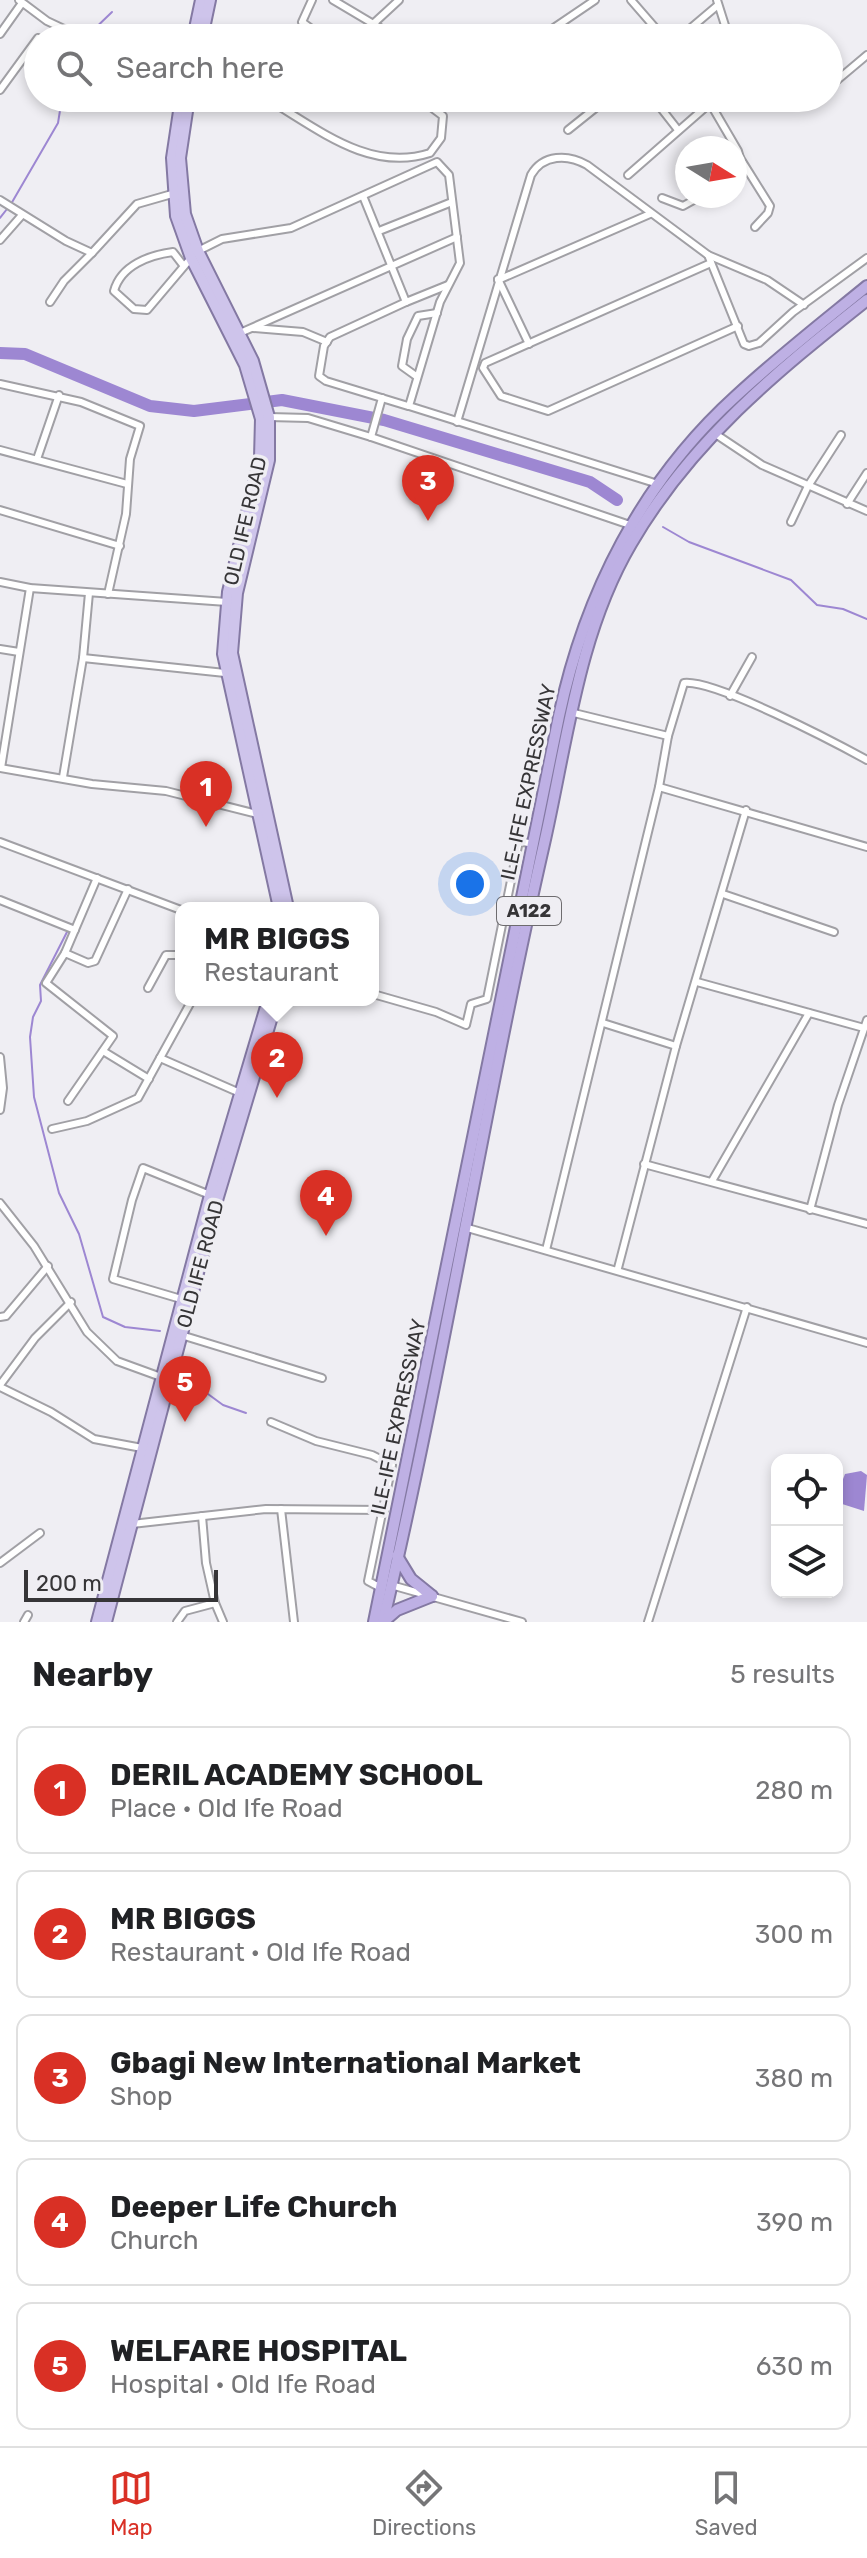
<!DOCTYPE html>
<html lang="en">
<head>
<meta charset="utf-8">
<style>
  :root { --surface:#fff; --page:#f2f2f2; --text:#202124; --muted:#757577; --line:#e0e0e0; --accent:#d93025 }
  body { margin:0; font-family:Rubik,sans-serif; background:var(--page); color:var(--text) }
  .controls { position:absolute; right:24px; bottom:24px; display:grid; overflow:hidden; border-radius:16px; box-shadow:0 4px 12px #0003 }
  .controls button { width:72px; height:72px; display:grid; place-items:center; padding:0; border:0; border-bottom:2px solid var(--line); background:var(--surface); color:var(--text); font:40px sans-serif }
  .compass { position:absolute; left:675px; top:136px; width:72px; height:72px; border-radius:50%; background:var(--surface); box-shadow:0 4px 12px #0003; rotate:101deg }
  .scale { position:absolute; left:24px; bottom:20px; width:194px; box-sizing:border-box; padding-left:8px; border:4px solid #363537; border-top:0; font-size:22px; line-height:28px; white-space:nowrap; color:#363537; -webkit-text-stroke:6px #efeef3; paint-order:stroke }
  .you { position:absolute; left:470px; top:884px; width:28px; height:28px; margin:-20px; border:6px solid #fff; border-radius:50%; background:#1a73e8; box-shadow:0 0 0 12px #1a73e833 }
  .badge { display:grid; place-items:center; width:52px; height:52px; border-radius:50%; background:var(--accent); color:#fff; font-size:26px; font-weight:700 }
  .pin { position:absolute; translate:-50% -66px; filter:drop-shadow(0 2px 4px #0008) }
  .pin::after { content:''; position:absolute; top:42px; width:28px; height:24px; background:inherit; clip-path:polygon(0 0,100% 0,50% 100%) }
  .popup { position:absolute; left:175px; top:902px; width:204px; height:104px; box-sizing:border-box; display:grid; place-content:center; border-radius:16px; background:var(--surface); filter:drop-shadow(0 2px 6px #0005); font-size:26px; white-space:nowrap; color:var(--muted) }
  .popup b { font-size:30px; color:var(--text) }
  .popup::after { content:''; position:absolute; left:50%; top:100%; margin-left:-16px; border:16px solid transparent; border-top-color:var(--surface) }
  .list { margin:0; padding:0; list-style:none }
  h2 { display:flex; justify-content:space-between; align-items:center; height:104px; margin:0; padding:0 32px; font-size:34px }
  h2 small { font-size:26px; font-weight:400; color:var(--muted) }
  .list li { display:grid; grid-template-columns:52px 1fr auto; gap:24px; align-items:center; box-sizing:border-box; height:128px; margin:0 16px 16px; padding:0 16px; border:2px solid var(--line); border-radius:16px }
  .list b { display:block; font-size:30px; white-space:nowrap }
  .list p { margin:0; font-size:26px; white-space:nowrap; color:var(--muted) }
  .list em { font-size:26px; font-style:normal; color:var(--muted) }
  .icon { flex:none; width:44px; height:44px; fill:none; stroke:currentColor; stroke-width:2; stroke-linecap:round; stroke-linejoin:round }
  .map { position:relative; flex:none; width:867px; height:1622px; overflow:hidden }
  .search { position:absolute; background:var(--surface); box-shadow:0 4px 12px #0003; left:24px; right:24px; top:24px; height:88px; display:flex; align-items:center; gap:20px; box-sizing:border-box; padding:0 28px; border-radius:44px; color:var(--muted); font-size:30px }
  .sheet { height:824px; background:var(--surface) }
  nav { display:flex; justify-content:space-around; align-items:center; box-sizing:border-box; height:112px; border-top:2px solid var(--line); background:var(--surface); font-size:22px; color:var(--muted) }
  nav a { display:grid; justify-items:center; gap:4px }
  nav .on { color:var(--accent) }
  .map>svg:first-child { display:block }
  .water { fill:#9d87d2 }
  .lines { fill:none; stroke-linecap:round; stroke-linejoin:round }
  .stream { stroke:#9d87d2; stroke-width:2 }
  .river { stroke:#9d87d2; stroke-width:12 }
  .minor-casing { stroke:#a1a0a5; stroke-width:10 }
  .primary-casing { stroke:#8479a3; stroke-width:14 }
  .trunk-casing { stroke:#8479a3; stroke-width:14 }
  .minor { stroke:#fff; stroke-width:6 }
  .primary { stroke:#cec4eb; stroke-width:10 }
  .trunk { stroke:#beb0e4; stroke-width:10 }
  .labels { text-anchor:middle; stroke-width:7; stroke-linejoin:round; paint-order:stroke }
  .shield { fill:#efeef3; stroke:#6e6c6f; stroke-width:2 }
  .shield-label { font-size:18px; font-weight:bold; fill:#363537 }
  .street-label { font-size:20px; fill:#363537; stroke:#efeef3 }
</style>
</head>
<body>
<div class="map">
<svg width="867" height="1622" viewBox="0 0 867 1622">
  <rect width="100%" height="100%" fill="#efeef3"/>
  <path class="water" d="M861,1471L867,1475L864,1511L839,1503L838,1492L845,1474Z"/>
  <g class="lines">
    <g class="stream">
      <path d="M85,38L112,12"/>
      <path d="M11,204L58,123L62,98"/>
      <path d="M0,218L7,209"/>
      <path d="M663,527L689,542L791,580L817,605L843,609L867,619"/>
      <path d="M0,897L26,907"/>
      <path d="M68,930L40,985L41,1001L33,1017L30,1037L34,1097L59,1193L79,1234L103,1317L125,1327L160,1331"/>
      <path d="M182,1375L223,1405L246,1413"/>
    </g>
    <path class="river" d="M0,353L25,354L150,406L194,411L282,400L384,420L590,482L617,500"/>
    <defs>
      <g id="minor">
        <path d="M19,0L47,21L83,38"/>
        <path d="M312,0L302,22L324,38"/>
        <path d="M333,0L397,38"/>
        <path d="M631,0L664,38"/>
        <path d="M717,0L729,38"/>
        <path d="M373,24L399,0"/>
        <path d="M0,34L22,3"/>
        <path d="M539,38L595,0"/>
        <path d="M679,38L718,5"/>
        <path d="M829,87L867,55"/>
        <path d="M0,90L38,38"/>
        <path d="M265,98C316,127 368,173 430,153L441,138L443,116L419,98"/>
        <path d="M653,98L678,130"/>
        <path d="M710,103L738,151L740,158L735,164"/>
        <path d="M568,130L608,98"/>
        <path d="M740,158L770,206L768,213L755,227"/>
        <path d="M628,175L716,98"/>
        <path d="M363,196L406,302L448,285"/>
        <path d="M662,198L683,206L701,196"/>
        <path d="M0,200L66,241L92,253L137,204L172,194"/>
        <path d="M379,231L452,202"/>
        <path d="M0,240L22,215"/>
        <path d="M198,251L222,239L291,228L437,162L449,175L460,263L440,302L409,406L658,484"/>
        <path d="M708,255L767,280L804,305"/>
        <path d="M711,263L485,363L483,368L501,396L548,411L738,326"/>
        <path d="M183,265L173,252C150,255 121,265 114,291L134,309L147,310L191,258"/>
        <path d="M498,279L529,344"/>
        <path d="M498,280L650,214"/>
        <path d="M50,302L64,281L92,253"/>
        <path d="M406,302L330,337L324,346L319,376L326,381L408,406"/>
        <path d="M253,328L303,332L327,342"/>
        <path d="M240,333L457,237"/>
        <path d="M416,376L402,366L407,339L418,316L437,313"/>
        <path d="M0,384L81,402L140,426L130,459L126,514L108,594"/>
        <path d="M269,417L308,418L371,437L630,525"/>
        <path d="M457,422L531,175C543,154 568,154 587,165L708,255L744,344L749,346L759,343L793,312L867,258"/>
        <path d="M714,433L762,465L867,511"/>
        <path d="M371,437L382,398"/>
        <path d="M0,450L127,484"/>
        <path d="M37,459L59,395"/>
        <path d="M847,504L867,473"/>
        <path d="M0,510L120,546"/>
        <path d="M791,522L808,486L841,435"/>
        <path d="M0,582L30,588L227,602"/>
        <path d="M0,649L19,652"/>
        <path d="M83,658L225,673"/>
        <path d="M730,696L752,657"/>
        <path d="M574,713L668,736"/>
        <path d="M0,768L92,784L166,791L257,814"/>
        <path d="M1,768L30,588"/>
        <path d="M63,777L83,658L89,593"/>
        <path d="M659,787L867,847"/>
        <path d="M0,842L181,910"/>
        <path d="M723,894L834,932"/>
        <path d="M0,900L75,930"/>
        <path d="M65,953L97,878"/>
        <path d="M697,982L864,1028"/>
        <path d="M148,988L166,955H181"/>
        <path d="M373,994L436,1012L466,1025L471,1004L487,999L519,841L533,844"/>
        <path d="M603,1023L676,1046"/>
        <path d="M103,1051L149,1079"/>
        <path d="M0,1057L3,1088L0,1110"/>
        <path d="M160,1058L240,1093"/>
        <path d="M68,1101L113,1036L46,983L65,953L88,963L95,961L128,889"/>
        <path d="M52,1129L87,1121L138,1098L192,1000"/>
        <path d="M644,1164L867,1224"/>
        <path d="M712,1181L809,1013"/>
        <path d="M0,1203L34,1246L87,1332L117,1361L161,1377"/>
        <path d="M810,1210L838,1105L867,1020"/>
        <path d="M464,1227L867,1343"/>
        <path d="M546,1250L659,787L668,736L684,683C714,679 836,743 867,760"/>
        <path d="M618,1268L676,1046L746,810"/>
        <path d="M181,1299L113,1279L132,1200L143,1168L210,1195"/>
        <path d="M0,1317L6,1316L48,1266"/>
        <path d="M181,1335L322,1378"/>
        <path d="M0,1385L35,1338L71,1302"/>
        <path d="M0,1387L51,1412L94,1439L142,1448"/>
        <path d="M271,1422L316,1441L372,1455L392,1465L368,1581L381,1588"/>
        <path d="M281,1509L294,1622"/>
        <path d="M202,1516L206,1563L215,1603L223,1622"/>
        <path d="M132,1524L266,1509L384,1510"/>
        <path d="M0,1563L40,1533"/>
        <path d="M391,1585L522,1622"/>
        <path d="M24,1622L28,1615"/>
        <path d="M177,1622L185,1611L215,1603"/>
        <path d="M648,1622L747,1307"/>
      </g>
      <g id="primary">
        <path d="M193,38L201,0"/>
        <path d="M202,38L210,0"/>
        <path d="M181,98L172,158L176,216L191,258L245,365L261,419L260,458L228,592L223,654L279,908"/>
        <path d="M189,98L180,158L185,214L198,251L253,361L269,417V460L237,593L232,653L288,908"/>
        <path d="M97,1622L210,1195L268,1000"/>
        <path d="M106,1622L218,1197L277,1000"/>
      </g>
      <g id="trunk">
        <path d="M397,1556L411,1579L432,1596"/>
        <path d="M374,1622L559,716C585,594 642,481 736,396C778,357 823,322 867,286"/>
        <path d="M383,1622C444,1364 485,1102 544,844C567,743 578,634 631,544C690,442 776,372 867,300"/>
        <path d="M383,1622L397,1610L432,1596"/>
      </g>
    </defs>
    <use href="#minor" class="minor-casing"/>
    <use href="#primary" class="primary-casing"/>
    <use href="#trunk" class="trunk-casing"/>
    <use href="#minor" class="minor"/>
    <use href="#primary" class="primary"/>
    <use href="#trunk" class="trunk"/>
  </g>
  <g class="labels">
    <rect class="shield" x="497" y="897" width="64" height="28" rx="6"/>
    <g class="shield-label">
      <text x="529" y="917">A122</text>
    </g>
    <g class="street-label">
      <text transform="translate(245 521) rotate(-77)" y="7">OLD IFE ROAD</text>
      <text transform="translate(528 782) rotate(-78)" y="7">ILE-IFE EXPRESSWAY</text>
      <text transform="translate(200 1264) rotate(-75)" y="7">OLD IFE ROAD</text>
      <text transform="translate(398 1417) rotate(-78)" y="7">ILE-IFE EXPRESSWAY</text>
    </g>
  </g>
</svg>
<div class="controls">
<button><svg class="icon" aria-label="locate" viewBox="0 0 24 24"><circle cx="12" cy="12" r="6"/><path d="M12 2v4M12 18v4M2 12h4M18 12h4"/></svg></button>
<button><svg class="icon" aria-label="layers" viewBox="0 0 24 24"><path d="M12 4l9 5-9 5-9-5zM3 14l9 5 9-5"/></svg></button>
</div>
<svg class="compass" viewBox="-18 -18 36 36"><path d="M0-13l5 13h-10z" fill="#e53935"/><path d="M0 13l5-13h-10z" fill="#757577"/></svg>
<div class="scale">200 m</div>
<div class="you"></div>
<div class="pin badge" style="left:206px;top:827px">1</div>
<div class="pin badge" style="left:277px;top:1098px">2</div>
<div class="popup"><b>MR BIGGS</b>Restaurant</div>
<div class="pin badge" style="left:428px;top:521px">3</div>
<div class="pin badge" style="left:326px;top:1236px">4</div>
<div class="pin badge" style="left:185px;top:1422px">5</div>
<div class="search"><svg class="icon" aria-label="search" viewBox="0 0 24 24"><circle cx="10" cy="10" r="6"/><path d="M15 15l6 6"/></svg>Search here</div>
</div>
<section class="sheet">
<h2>Nearby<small>5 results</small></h2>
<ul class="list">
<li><span class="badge">1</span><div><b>DERIL ACADEMY SCHOOL</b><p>Place · Old Ife Road</p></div><em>280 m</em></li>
<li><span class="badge">2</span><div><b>MR BIGGS</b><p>Restaurant · Old Ife Road</p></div><em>300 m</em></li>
<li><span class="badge">3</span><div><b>Gbagi New International Market</b><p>Shop</p></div><em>380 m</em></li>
<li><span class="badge">4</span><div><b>Deeper Life Church</b><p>Church</p></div><em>390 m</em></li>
<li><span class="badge">5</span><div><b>WELFARE HOSPITAL</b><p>Hospital · Old Ife Road</p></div><em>630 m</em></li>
</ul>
</section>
<nav>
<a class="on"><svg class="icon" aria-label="map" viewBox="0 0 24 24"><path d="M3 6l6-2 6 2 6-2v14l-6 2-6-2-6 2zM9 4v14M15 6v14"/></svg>Map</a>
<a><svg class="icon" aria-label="directions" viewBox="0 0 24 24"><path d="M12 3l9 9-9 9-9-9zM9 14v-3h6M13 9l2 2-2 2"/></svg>Directions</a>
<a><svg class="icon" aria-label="saved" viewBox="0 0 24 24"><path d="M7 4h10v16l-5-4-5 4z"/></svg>Saved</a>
</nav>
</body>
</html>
